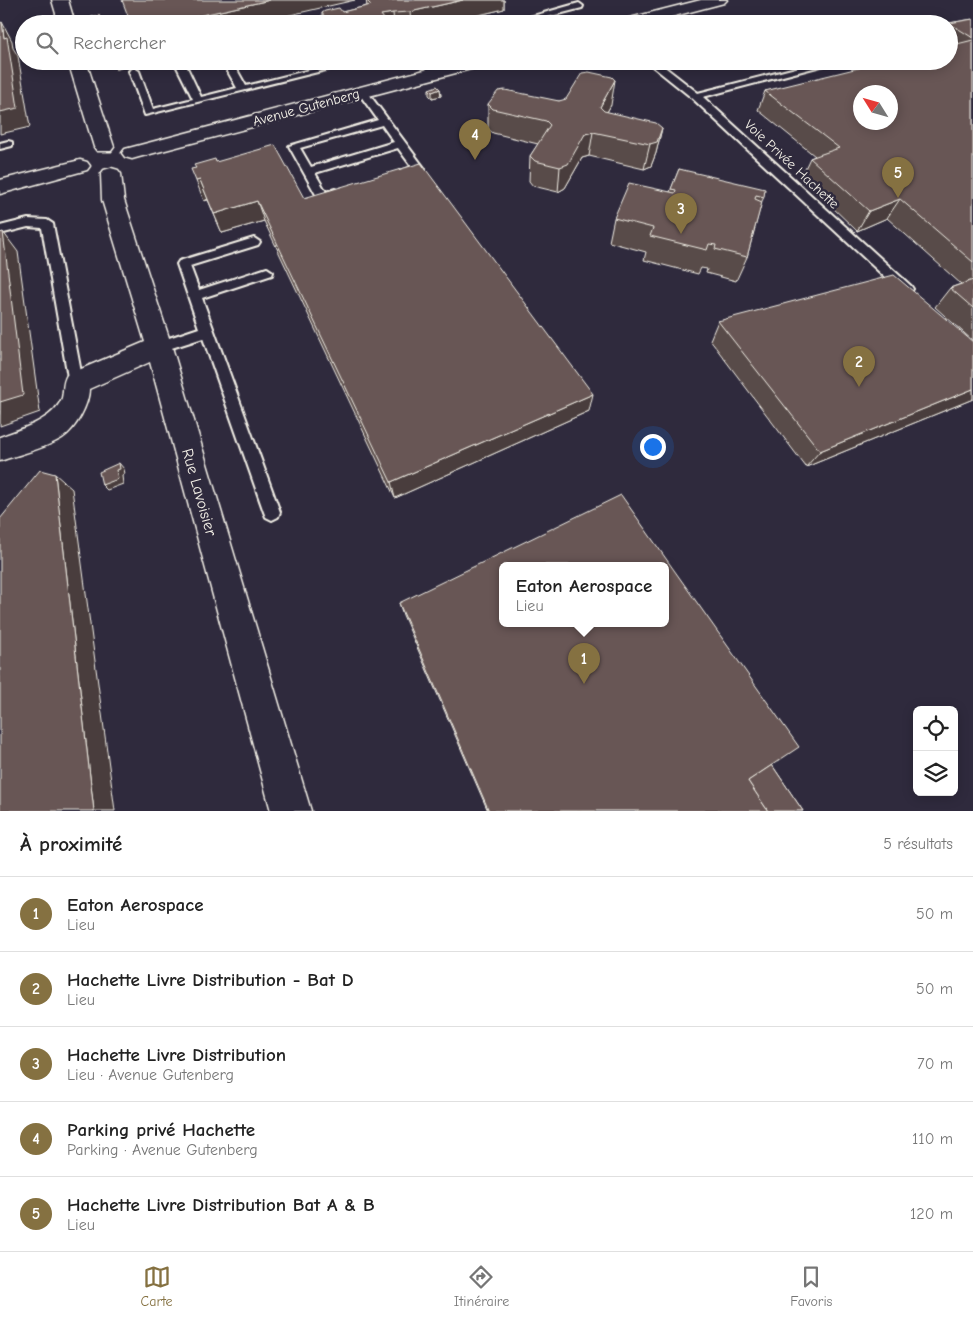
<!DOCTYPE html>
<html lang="fr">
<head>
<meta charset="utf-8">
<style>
  :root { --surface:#fff; --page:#f6f6f6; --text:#222; --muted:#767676; --line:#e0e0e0; --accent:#857141 }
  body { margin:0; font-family:"Comic Neue",sans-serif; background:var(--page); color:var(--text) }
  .controls { position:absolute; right:15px; bottom:15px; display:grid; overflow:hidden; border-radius:8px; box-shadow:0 2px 12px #0003 }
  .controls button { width:45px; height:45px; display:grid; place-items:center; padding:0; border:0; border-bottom:1px solid var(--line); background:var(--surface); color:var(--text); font:25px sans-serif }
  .compass { position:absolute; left:853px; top:85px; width:45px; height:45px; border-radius:50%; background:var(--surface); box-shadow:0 2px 12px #0003; rotate:307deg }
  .you { position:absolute; left:652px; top:446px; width:18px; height:18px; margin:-12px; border:4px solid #fff; border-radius:50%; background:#1a73e8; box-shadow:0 0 0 8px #1a73e833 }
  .badge { display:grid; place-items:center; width:32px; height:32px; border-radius:50%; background:var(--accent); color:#fff; font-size:16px; font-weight:700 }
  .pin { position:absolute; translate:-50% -41px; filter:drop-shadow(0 1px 2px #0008) }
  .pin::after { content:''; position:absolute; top:26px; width:18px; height:15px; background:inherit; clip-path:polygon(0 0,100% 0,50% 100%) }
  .popup { position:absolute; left:499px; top:562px; width:170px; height:65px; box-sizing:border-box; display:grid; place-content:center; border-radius:8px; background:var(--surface); filter:drop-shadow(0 1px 4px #0005); font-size:16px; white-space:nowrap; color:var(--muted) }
  .popup b { font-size:19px; color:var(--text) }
  .popup::after { content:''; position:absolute; left:50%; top:100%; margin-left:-10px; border:10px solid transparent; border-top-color:var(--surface) }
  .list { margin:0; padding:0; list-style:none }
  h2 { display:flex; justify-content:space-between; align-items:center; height:65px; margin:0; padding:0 20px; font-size:21px }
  h2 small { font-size:16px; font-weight:400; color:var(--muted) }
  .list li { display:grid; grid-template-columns:32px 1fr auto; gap:15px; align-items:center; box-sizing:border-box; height:75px; padding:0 20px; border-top:1px solid var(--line) }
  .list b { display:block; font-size:19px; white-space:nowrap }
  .list p { margin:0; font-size:16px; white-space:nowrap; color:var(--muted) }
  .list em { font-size:16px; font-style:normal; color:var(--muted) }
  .icon { flex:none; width:28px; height:28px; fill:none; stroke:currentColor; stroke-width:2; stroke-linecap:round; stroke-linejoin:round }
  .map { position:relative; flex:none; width:973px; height:811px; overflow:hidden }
  .search { position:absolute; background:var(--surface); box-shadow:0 2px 12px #0003; left:15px; right:15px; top:15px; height:55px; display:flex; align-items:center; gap:12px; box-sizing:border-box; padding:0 18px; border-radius:28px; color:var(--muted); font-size:19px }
  .sheet { height:440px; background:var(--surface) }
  nav { display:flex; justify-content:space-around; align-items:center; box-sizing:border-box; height:70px; border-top:1px solid var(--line); background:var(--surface); font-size:14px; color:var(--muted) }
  nav a { display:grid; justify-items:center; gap:2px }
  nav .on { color:var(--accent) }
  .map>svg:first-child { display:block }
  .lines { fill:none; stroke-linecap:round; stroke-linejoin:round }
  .lane-casing { stroke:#f4f1e8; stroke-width:4 }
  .street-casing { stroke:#f4f1e8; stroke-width:3 }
  .lane { fill:#2f2a3d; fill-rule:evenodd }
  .street { fill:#2f2a3d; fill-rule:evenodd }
  .wall { fill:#594b49; stroke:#f4f1e8 }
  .shaded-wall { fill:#483d3c; stroke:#f4f1e8 }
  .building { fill:#675755; stroke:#f4f1e8; fill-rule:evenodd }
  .labels { text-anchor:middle; stroke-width:5; stroke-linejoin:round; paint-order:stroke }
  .far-street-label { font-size:14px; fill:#f4f1e8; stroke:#2f2a3d }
  .street-label { font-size:16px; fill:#f4f1e8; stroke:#2f2a3d }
</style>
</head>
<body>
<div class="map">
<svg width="973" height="811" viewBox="0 0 973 811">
  <rect width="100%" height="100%" fill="#2f2a3d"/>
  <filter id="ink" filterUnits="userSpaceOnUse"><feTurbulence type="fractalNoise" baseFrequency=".02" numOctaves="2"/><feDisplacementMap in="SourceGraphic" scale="10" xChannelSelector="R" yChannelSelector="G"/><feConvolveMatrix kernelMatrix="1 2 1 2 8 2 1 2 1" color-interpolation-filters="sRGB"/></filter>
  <g filter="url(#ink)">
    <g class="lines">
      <defs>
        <g id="lane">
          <path d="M579,3L583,6L582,8L520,24H505Z"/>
          <path d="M174,61H184L201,97L237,88L222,61H232L246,86L345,61H362L145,115L129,71L134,68L139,71L153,109L193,99Z"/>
          <path d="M418,61H429L440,73L432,75Z"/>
          <path d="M646,61H657L698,93L823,61H840L703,97L911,286L913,289L911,292H901L692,98Z"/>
          <path d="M363,89L366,90L425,169L409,175H401V171L412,167L398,148L315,173L326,192L335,189L341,193L327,200H319L289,146L378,120L358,92ZM382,125L394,142L311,167L300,148Z"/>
          <path d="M8,141L12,142V146L0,149V143Z"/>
          <path d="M28,219L47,220L53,224L83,383L81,387H71L69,383L42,228L28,227L0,234V226Z"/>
          <path d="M254,238L260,242L258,245L190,266L199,290L267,268L273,272L272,275L202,298L280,512L278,517L272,520L266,517L264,512L203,338L159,352L154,351L152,347L154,343L199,328L177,264L179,261Z"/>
        </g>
        <g id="street">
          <path d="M52,0H68L75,24H59Z"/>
          <path d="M701,0H727L724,3L644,24H616L618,21Z"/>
          <path d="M68,61H86L114,147L111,151H97L94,147Z"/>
          <path d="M459,61H488L486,65L139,157L132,159L125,157L122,153L125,149Z"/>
          <path d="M80,160L87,162L90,166L87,170L0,194V180Z"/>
          <path d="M111,168L118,170L121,174L124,200L172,347L311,811H271L150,362L89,389C89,404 76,429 62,438C44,449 20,454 0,461V437C20,429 53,421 62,398C64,390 62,383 67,375L145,342L102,200L101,174L104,170Z"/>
        </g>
      </defs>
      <use href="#lane" class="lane-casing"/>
      <use href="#street" class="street-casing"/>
      <use href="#lane" class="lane"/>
      <use href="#street" class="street"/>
    </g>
    <g class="wall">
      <path d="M366,0L389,1L394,0H504V9L441,24H290L322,16V13L342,12L367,6Z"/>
      <path d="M973,19V341L935,307L950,288L961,284L887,218L857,231L801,177L810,158L815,156L758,110L765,91L949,61V23Z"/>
      <path d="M429,89H440L441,96L432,98L429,95Z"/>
      <path d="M559,101L611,105L607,112L662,128L656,153L651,166L644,169L589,156L582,158L565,188L558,192L533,186L529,181L530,156L538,144L493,133L488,129V104Z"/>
      <path d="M216,162L304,198L589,411L395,498L264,221L222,233L208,200L204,201Z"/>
      <path d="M679,169L764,197L762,201L747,257L736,281L706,273L707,269L701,268L698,274L644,260L646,252L609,242L614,218L670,192Z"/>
      <path d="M718,321L973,342V399L806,467L710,340Z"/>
      <path d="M399,603L772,765L803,811H488L403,615Z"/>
    </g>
    <g class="shaded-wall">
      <path d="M270,0H355L251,24H162Z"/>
      <path d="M463,0H504V9L441,24H411L410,12Z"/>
      <path d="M393,13L394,24H362L381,15Z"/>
      <path d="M2,22L12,41L13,48L18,56L30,127L0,134V112L4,38Z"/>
      <path d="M118,61H127L128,65L116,70L113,63Z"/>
      <path d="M165,61H180L166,64Z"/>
      <path d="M271,61H287L272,65Z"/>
      <path d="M615,80L611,105L596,131L600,107Z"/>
      <path d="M440,89L441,96L432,98V92Z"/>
      <path d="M662,128L656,153L651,166L644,169L650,144Z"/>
      <path d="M593,132L589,156L582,158L565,188L558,192L560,167L585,134Z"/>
      <path d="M200,180L208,199L204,201L196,181Z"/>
      <path d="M900,199L887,218L857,231L869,211Z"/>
      <path d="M257,201L264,221L222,233L214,214Z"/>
      <path d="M3,232L18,252L40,412L0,426Z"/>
      <path d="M973,389V399L806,467L820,451Z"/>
      <path d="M593,394L589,411L395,498L391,482Z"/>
      <path d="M119,463L124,469L125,474L122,476L123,484L107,490L102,485L116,470Z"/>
      <path d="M55,474L72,489L115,811H94Z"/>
    </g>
    <g class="building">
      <path d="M122,0H270L162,24H131Z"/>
      <path d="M366,0H388L389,1L394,0H463L410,12L393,13L381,15L384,19L362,24H290L324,16L322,13L325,11L339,8L342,12L371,5Z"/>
      <path d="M99,15L101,20L104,19L105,24H94L91,17Z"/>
      <path d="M973,19V38L949,23Z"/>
      <path d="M2,22L4,38L7,37L18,108L0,112V23Z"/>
      <path d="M973,40V262L900,199L869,211L810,158L839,148L765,91L887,61H949V46ZM860,92H890V122H860Z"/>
      <path d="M589,72L612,77L615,80L600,107L604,111L656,123L662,128L657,142L650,144L593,132L585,134L568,164L560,167L535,161L530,156L550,125L546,121L493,109L488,104L498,91L505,90L559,101L566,99L582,73Z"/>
      <path d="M437,86L440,89L432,92L429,89Z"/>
      <path d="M275,145L304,198L421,163L593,394L391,482L257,201L214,214L200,180L196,181L191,169L196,168L194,165L215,159L216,162Z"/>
      <path d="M679,169L765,189L764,197L756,195L755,199L762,202L747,257L715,249L716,245L709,244L707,250L650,236L653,228L614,218L629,183L675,193L676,190L671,189Z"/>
      <path d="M3,232L23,395L0,402V233Z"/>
      <path d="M894,275L973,342V389L820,451L718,321Z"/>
      <path d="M973,280V308L950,288Z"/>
      <path d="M119,463L120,469L116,470L118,479L102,485L99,472Z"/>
      <path d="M40,470L55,474L94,811H0V519Z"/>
      <path d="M621,495L799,747L748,781L768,811H489L399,603ZM503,565H665V623H503Z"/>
      <path d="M772,765L803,811H768L748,781Z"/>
    </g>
  </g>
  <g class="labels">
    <g class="far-street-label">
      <text transform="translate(306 107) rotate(-15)" y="5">Avenue Gutenberg</text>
      <text transform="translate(792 164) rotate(43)" y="5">Voie Privée Hachette</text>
    </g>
    <g class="street-label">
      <text transform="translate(200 492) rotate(74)" y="6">Rue Lavoisier</text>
    </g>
  </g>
</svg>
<div class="controls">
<button><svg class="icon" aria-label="locate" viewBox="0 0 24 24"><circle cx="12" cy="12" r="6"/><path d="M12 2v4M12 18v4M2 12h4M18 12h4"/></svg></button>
<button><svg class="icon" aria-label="layers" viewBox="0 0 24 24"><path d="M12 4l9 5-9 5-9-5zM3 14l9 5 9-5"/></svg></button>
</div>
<svg class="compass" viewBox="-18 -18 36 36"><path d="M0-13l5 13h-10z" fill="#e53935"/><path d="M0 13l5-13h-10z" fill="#767676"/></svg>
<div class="you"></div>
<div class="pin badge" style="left:584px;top:684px">1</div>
<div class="popup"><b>Eaton Aerospace</b>Lieu</div>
<div class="pin badge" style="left:859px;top:387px">2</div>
<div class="pin badge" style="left:681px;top:234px">3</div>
<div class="pin badge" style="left:475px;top:160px">4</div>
<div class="pin badge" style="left:898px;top:198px">5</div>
<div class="search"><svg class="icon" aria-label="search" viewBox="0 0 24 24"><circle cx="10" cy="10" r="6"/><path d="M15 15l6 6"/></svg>Rechercher</div>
</div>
<section class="sheet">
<h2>À proximité<small>5 résultats</small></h2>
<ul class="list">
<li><span class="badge">1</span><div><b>Eaton Aerospace</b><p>Lieu</p></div><em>50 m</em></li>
<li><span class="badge">2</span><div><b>Hachette Livre Distribution - Bat D</b><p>Lieu</p></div><em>50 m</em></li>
<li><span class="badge">3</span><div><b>Hachette Livre Distribution</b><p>Lieu · Avenue Gutenberg</p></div><em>70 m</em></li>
<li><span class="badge">4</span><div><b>Parking privé Hachette</b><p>Parking · Avenue Gutenberg</p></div><em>110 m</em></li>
<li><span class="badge">5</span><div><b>Hachette Livre Distribution Bat A &amp; B</b><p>Lieu</p></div><em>120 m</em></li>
</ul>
</section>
<nav>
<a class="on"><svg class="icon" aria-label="map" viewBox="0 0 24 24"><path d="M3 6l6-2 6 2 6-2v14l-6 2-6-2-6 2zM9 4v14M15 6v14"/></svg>Carte</a>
<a><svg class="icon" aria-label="directions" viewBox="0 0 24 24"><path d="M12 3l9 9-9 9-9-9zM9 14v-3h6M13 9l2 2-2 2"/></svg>Itinéraire</a>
<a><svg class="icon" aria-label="saved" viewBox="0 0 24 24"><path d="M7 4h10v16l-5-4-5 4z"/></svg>Favoris</a>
</nav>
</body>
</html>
